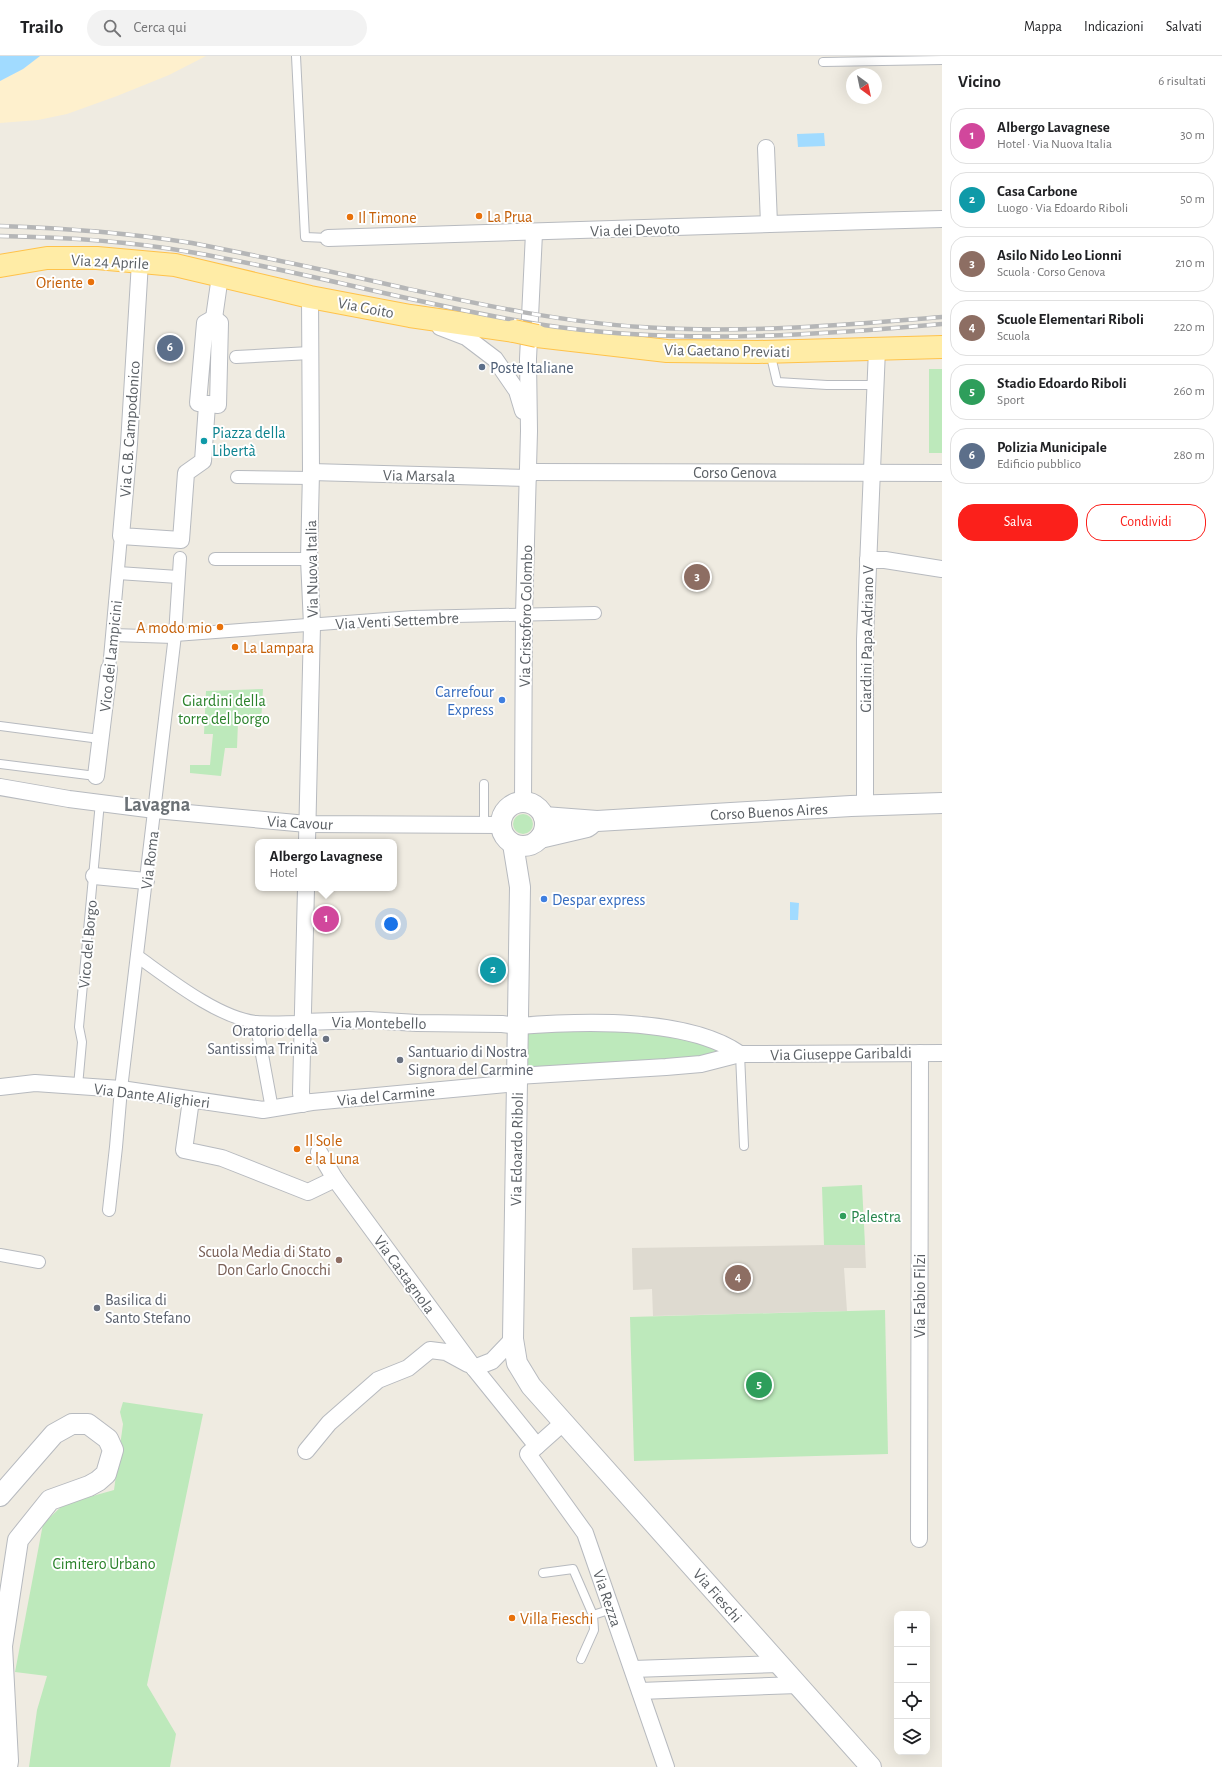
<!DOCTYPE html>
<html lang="it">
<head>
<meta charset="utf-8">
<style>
  :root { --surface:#fff; --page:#f2f2f2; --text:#202124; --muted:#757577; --line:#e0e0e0; --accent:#fb201b }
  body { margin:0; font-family:"Alegreya Sans",sans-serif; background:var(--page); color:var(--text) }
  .controls { position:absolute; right:12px; bottom:12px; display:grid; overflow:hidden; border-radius:8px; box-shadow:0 4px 16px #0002 }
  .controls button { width:36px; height:36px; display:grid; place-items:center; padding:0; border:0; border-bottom:1px solid var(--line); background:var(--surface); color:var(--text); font:20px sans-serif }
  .compass { position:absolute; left:846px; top:12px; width:36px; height:36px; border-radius:50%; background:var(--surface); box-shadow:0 4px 16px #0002; rotate:147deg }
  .you { position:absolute; left:391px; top:868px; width:14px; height:14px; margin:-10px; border:3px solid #fff; border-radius:50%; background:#1a73e8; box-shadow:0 0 0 6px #1a73e833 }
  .badge { display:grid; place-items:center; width:26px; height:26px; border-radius:50%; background:var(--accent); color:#fff; font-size:13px; font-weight:700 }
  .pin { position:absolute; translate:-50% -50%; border:2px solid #fff; box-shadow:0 1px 4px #0006 }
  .popup { position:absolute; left:255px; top:783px; width:142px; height:52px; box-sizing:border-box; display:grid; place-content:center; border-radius:8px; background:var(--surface); filter:drop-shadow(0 1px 3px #0005); font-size:13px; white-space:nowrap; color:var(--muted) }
  .popup b { font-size:15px; color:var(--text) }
  .popup::after { content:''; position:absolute; left:50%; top:100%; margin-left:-8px; border:8px solid transparent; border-top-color:var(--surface) }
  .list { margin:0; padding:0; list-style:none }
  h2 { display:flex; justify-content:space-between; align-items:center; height:52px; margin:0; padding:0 16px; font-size:17px }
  h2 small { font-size:13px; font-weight:400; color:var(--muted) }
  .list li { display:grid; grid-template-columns:26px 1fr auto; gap:12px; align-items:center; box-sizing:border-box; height:56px; margin:0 8px 8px; padding:0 8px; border:1px solid var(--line); border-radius:16px }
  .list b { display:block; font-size:15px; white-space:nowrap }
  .list p { margin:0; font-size:13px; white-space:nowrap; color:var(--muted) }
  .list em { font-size:13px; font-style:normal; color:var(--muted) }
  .actions { display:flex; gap:8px; padding:12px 16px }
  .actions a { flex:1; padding:9px 0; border:1px solid var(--accent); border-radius:16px; text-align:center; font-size:14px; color:var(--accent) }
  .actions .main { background:var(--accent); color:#fff }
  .icon { flex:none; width:22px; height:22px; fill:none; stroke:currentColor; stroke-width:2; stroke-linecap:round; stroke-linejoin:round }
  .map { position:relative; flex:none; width:942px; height:1711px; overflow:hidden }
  header { display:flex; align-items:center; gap:24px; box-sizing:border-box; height:56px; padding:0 20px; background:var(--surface); border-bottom:1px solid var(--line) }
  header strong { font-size:19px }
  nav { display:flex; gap:22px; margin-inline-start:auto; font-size:14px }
  .search { width:280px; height:36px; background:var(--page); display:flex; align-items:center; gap:10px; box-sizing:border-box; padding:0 14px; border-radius:22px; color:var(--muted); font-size:15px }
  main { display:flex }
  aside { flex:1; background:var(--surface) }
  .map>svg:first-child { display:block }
  .education { fill:#dedad0 }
  .green { fill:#bde9bb }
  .sand { fill:#fef0cd }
  .water { fill:#a1dbff }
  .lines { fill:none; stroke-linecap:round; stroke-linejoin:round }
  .service-casing { stroke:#b7babf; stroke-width:10 }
  .pedestrian-casing { stroke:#b7babf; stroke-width:14 }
  .minor-casing { stroke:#b7babf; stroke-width:18 }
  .tertiary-casing { stroke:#b7babf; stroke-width:22 }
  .primary-casing { stroke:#ffc24a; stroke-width:24 }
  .service { stroke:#fff; stroke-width:8 }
  .pedestrian { stroke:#fff; stroke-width:12 }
  .minor { stroke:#fff; stroke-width:16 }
  .tertiary { stroke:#fff; stroke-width:20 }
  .primary { stroke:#ffeca6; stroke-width:22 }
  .rail-casing { stroke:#b5b6b7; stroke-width:4.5 }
  .rail { stroke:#fff; stroke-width:3; stroke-dasharray:9; stroke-linecap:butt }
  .primary-bridge-casing { stroke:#ffc24a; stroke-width:24; stroke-linecap:butt }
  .primary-bridge { stroke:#ffeca6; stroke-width:22 }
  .food-dot { fill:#e8710a; stroke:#fff; stroke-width:1.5 }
  .service-dot { fill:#5c6f8a; stroke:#fff; stroke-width:1.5 }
  .culture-dot { fill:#0f9aa8; stroke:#fff; stroke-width:1.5 }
  .shop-dot { fill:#3f7fe0; stroke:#fff; stroke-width:1.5 }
  .worship-dot { fill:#6b7280; stroke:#fff; stroke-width:1.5 }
  .leisure-dot { fill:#2e9e5b; stroke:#fff; stroke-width:1.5 }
  .education-dot { fill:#8d6e63; stroke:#fff; stroke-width:1.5 }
  .labels { text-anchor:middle; stroke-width:4; stroke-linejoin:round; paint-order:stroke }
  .food-label { font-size:16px; fill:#c56008; stroke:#fff; text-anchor:start }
  .street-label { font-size:16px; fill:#5a5f64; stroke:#fff }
  .service-label { font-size:16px; fill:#4e5e75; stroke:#fff; text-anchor:start }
  .culture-label { font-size:16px; fill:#0d838f; stroke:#fff; text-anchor:start }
  .shop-label { font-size:16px; fill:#366cbe; stroke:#fff; text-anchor:end }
  .park-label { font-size:16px; fill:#2b822b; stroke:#fff }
  .worship-label { font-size:16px; fill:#5b616d; stroke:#fff; text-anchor:start }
  .leisure-label { font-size:16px; fill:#27864d; stroke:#fff; text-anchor:start }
  .education-label { font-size:16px; fill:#785e54; stroke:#fff; text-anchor:end }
  .district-label { font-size:20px; font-weight:bold; fill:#6b7176; stroke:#fff }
</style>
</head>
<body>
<header>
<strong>Trailo</strong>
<div class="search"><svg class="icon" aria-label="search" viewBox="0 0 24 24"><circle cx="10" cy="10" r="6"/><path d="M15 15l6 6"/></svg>Cerca qui</div>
<nav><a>Mappa</a><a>Indicazioni</a><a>Salvati</a></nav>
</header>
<main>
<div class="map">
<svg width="942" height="1711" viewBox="0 0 942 1711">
  <rect width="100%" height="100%" fill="#efebe1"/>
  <path class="education" d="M824,1189H865L866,1212H844L847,1255L653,1260L652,1233L633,1234L632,1192Z"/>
  <g class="green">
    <rect x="929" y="313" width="13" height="84"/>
    <path d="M263,633L261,667L238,666L237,692H225L221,720L190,717V709H210L213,678H204L206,635Z"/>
    <circle cx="523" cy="768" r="10"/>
    <path d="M627,970L697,981L733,997L521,1017L522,975Z"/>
    <path d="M862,1129L865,1189H824L822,1131Z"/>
    <path d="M885,1254L888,1398L634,1405L630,1261Z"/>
    <path d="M123,1346L203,1358L147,1629L176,1678L170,1711H29L37,1654L47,1620L15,1616L43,1468L64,1448L114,1434L123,1368L120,1356Z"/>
  </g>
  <path class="sand" d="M40,0H206L169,19L117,40L67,58L38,64L0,67V25L23,13Z"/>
  <g class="water">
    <path d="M0,0H40L23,13L0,25Z"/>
    <path d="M824,77L825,90L798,91L797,78Z"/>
    <path d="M790,846L799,847L798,864H790Z"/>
  </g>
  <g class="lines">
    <defs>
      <g id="service">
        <path d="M296,0L305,181L328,182"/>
        <path d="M823,6L942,4"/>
        <path d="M770,296L777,326L827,329H876"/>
        <path d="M0,670L100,683"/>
        <path d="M0,708L96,720"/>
        <path d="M484,770V728"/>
        <path d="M740,998L744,1090"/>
        <path d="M78,1030L82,986L79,971L100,746"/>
        <path d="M543,1517L573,1513L593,1559"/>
        <path d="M581,1603L594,1574L593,1559L612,1553"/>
      </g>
      <g id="pedestrian">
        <path d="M236,301L310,297"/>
        <path d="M237,421L311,422"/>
        <path d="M215,503H309"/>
        <path d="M118,517L178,521"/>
        <path d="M113,579L174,581"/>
        <path d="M175,579L413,561L595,557"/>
        <path d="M109,613L121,480"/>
        <path d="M137,900C168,922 218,962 256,966C271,967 287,966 302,966"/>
        <path d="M256,966L272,1053"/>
        <path d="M109,1154L116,1091L121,1033L175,579L180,502"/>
        <path d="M0,1199L39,1206"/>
      </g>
      <g id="minor">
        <path d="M766,92L769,168"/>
        <path d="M328,182C532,177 737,168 942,163"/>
        <path d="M140,206L129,388L121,480L181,484L186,417L203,405L207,349"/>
        <path d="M214,262L220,267L218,349L198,347L205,267Z"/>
        <path d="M214,262L220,220"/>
        <path d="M440,271L466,281L495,303L517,335L523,355"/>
        <path d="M311,416L528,422"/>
        <path d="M528,416L942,417"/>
        <path d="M868,504H885L942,513"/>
        <path d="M96,720L109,613"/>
        <path d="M0,731L69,743L155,754L307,768L501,769"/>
        <path d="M523,746L524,559L529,375L528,303L534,177"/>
        <path d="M865,750V583L877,293"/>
        <path d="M307,786L312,569L309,503L311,416L310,241"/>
        <path d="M94,820L146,825"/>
        <path d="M302,966L368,964L417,967L502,968L518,970C582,965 687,961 740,998"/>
        <path d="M517,1020L666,1011L701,1008L740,998L942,997"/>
        <path d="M0,1031L35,1027L121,1033L263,1054L312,1046L517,1027"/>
        <path d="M191,1044L184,1094L222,1102L308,1136L335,1123"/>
        <path d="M303,1048L301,1037L306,832"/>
        <path d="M319,1096L335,1123L474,1312L537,1390"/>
        <path d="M474,1312L492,1305L513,1283"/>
        <path d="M564,1366L528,1398L585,1477L666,1711"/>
        <path d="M306,1395L329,1367L378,1324L408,1312L430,1294L446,1296L468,1308"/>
        <path d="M919,1483L920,997"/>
        <path d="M633,1613L780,1608"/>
        <path d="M640,1635L798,1629"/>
      </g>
      <g id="tertiary">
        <circle cx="523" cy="768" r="22"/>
        <path d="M544,761L597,765L851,750L942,747"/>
        <path d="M540,782L587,771L590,769"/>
        <path d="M513,788L520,831L513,1283L517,1307L531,1330L871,1711"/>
        <path d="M0,1440L54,1378L72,1368H88L108,1383L113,1394L106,1418L98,1425L89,1430L50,1444L18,1484L2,1590L8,1705L7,1711"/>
      </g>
      <g id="primary">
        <path d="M0,210L47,202H97L175,209L310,241L410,260L514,275"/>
        <path d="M537,280L667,295L758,296L942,291"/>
      </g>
    </defs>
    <use href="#service" class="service-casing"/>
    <use href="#pedestrian" class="pedestrian-casing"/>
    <use href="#minor" class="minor-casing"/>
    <use href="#tertiary" class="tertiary-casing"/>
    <use href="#primary" class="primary-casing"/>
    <use href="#service" class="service"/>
    <use href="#pedestrian" class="pedestrian"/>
    <use href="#minor" class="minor"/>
    <use href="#tertiary" class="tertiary"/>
    <use href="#primary" class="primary"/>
    <defs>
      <g id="rail">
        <path d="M0,170C65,172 128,177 192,187C263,201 334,216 404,232C483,249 561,266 641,271C742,278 842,269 942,261"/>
        <path d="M0,180C63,181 128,185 190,196C306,216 421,249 537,268C672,289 807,280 942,268"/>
      </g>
    </defs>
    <use href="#rail" class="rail-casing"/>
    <use href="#rail" class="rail"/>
    <defs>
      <path id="primary-bridge" d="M514,275L537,280"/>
    </defs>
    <use href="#primary-bridge" class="primary-bridge-casing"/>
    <use href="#primary-bridge" class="primary-bridge"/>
  </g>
  <g class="food-dot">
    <circle cx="479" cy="160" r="4"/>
    <circle cx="350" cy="161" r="4"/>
    <circle cx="91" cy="226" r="4"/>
    <circle cx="220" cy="571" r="4"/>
    <circle cx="235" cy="591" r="4"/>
    <circle cx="297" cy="1093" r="4"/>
    <circle cx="512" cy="1562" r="4"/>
  </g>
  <circle class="service-dot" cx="482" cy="311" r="4"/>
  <circle class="culture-dot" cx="204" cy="385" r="4"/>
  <g class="shop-dot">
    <circle cx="502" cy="644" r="4"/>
    <circle cx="544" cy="843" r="4"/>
  </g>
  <g class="worship-dot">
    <circle cx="326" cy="983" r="4"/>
    <circle cx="400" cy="1004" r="4"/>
    <circle cx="97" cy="1252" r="4"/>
  </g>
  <circle class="leisure-dot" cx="843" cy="1160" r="4"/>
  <circle class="education-dot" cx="339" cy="1204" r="4"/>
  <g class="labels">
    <g class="food-label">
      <text x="487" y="166">La Prua</text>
      <text x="358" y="167">Il Timone</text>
      <text x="83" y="232" text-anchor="end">Oriente</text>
      <text x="212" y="577" text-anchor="end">A modo mio</text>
      <text x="243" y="597">La Lampara</text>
      <text x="305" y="1090">Il Sole<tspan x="305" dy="18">e la Luna</tspan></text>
      <text x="520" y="1568">Villa Fieschi</text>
    </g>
    <g class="street-label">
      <text transform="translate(635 173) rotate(-2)" y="6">Via dei Devoto</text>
      <text transform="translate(110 205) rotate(3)" y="6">Via 24 Aprile</text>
      <text transform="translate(366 251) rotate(11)" y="6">Via Goito</text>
      <text transform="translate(727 294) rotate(1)" y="6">Via Gaetano Previati</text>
      <text transform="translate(129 373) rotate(-86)" y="6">Via G.B. Campodonico</text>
      <text x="735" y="422">Corso Genova</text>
      <text transform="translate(419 419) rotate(1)" y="6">Via Marsala</text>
      <text transform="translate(311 513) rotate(-91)" y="6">Via Nuova Italia</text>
      <text transform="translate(525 560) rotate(-89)" y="6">Via Cristoforo Colombo</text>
      <text transform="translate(397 564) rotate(-3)" y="6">Via Venti Settembre</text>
      <text transform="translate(866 583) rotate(-89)" y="6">Giardini Papa Adriano V</text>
      <text transform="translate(110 600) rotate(-84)" y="6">Vico dei Lampicini</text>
      <text transform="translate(769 755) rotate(-3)" y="6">Corso Buenos Aires</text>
      <text transform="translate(300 766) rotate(3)" y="6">Via Cavour</text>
      <text transform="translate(149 804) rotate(-83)" y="6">Via Roma</text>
      <text transform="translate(87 888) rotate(-85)" y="6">Vico del Borgo</text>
      <text transform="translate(379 966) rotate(1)" y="6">Via Montebello</text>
      <text transform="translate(841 997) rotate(-1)" y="6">Via Giuseppe Garibaldi</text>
      <text transform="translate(152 1039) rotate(7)" y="6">Via Dante Alighieri</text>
      <text transform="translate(386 1039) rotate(-6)" y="6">Via del Carmine</text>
      <text transform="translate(516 1093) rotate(-89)" y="6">Via Edoardo Riboli</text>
      <text transform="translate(405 1218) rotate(54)" y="6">Via Castagnola</text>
      <text transform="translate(919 1240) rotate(-90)" y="6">Via Fabio Filzi</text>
      <text transform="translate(718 1539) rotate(49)" y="6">Via Fieschi</text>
      <text transform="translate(608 1542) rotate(71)" y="6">Via Rezza</text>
    </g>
    <g class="service-label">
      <text x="490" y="317">Poste Italiane</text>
    </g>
    <g class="culture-label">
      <text x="212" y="382">Piazza della<tspan x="212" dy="18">Libertà</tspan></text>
    </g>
    <g class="shop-label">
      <text x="494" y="641">Carrefour<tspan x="494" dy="18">Express</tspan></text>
      <text x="552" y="849" text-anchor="start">Despar express</text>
    </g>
    <g class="park-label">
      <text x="224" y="650">Giardini della<tspan x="224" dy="18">torre del borgo</tspan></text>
      <text x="104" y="1513">Cimitero Urbano</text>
    </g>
    <g class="worship-label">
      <text x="318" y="980" text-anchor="end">Oratorio della<tspan x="318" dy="18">Santissima Trinità</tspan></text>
      <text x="408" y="1001">Santuario di Nostra<tspan x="408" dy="18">Signora del Carmine</tspan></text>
      <text x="105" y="1249">Basilica di<tspan x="105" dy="18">Santo Stefano</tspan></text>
    </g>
    <g class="leisure-label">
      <text x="851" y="1166">Palestra</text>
    </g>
    <g class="education-label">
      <text x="331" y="1201">Scuola Media di Stato<tspan x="331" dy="18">Don Carlo Gnocchi</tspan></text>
    </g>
    <g class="district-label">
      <text x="157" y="755">Lavagna</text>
    </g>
  </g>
</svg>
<div class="controls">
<button>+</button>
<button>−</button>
<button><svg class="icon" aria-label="locate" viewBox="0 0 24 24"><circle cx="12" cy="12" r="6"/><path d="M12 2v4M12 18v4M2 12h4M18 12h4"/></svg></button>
<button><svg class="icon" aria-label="layers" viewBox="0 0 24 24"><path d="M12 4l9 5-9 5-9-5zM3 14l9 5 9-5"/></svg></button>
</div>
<svg class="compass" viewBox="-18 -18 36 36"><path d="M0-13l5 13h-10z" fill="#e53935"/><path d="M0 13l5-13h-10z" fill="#757577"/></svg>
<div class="you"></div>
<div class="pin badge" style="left:326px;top:863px;background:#d1479c">1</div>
<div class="popup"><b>Albergo Lavagnese</b>Hotel</div>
<div class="pin badge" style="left:493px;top:914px;background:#0f9aa8">2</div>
<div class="pin badge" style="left:697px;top:521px;background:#8d6e63">3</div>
<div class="pin badge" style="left:738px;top:1222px;background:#8d6e63">4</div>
<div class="pin badge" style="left:759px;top:1329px;background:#2e9e5b">5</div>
<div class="pin badge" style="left:170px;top:292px;background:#5c6f8a">6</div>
</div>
<aside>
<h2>Vicino<small>6 risultati</small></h2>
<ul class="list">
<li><span class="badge" style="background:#d1479c">1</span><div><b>Albergo Lavagnese</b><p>Hotel · Via Nuova Italia</p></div><em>30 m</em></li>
<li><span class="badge" style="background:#0f9aa8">2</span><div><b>Casa Carbone</b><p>Luogo · Via Edoardo Riboli</p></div><em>50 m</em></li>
<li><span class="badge" style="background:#8d6e63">3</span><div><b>Asilo Nido Leo Lionni</b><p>Scuola · Corso Genova</p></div><em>210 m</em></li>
<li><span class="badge" style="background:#8d6e63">4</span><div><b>Scuole Elementari Riboli</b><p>Scuola</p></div><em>220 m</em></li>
<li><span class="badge" style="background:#2e9e5b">5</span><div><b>Stadio Edoardo Riboli</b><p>Sport</p></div><em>260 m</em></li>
<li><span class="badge" style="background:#5c6f8a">6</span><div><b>Polizia Municipale</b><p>Edificio pubblico</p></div><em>280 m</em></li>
</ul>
<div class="actions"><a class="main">Salva</a><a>Condividi</a></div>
</aside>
</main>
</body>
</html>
